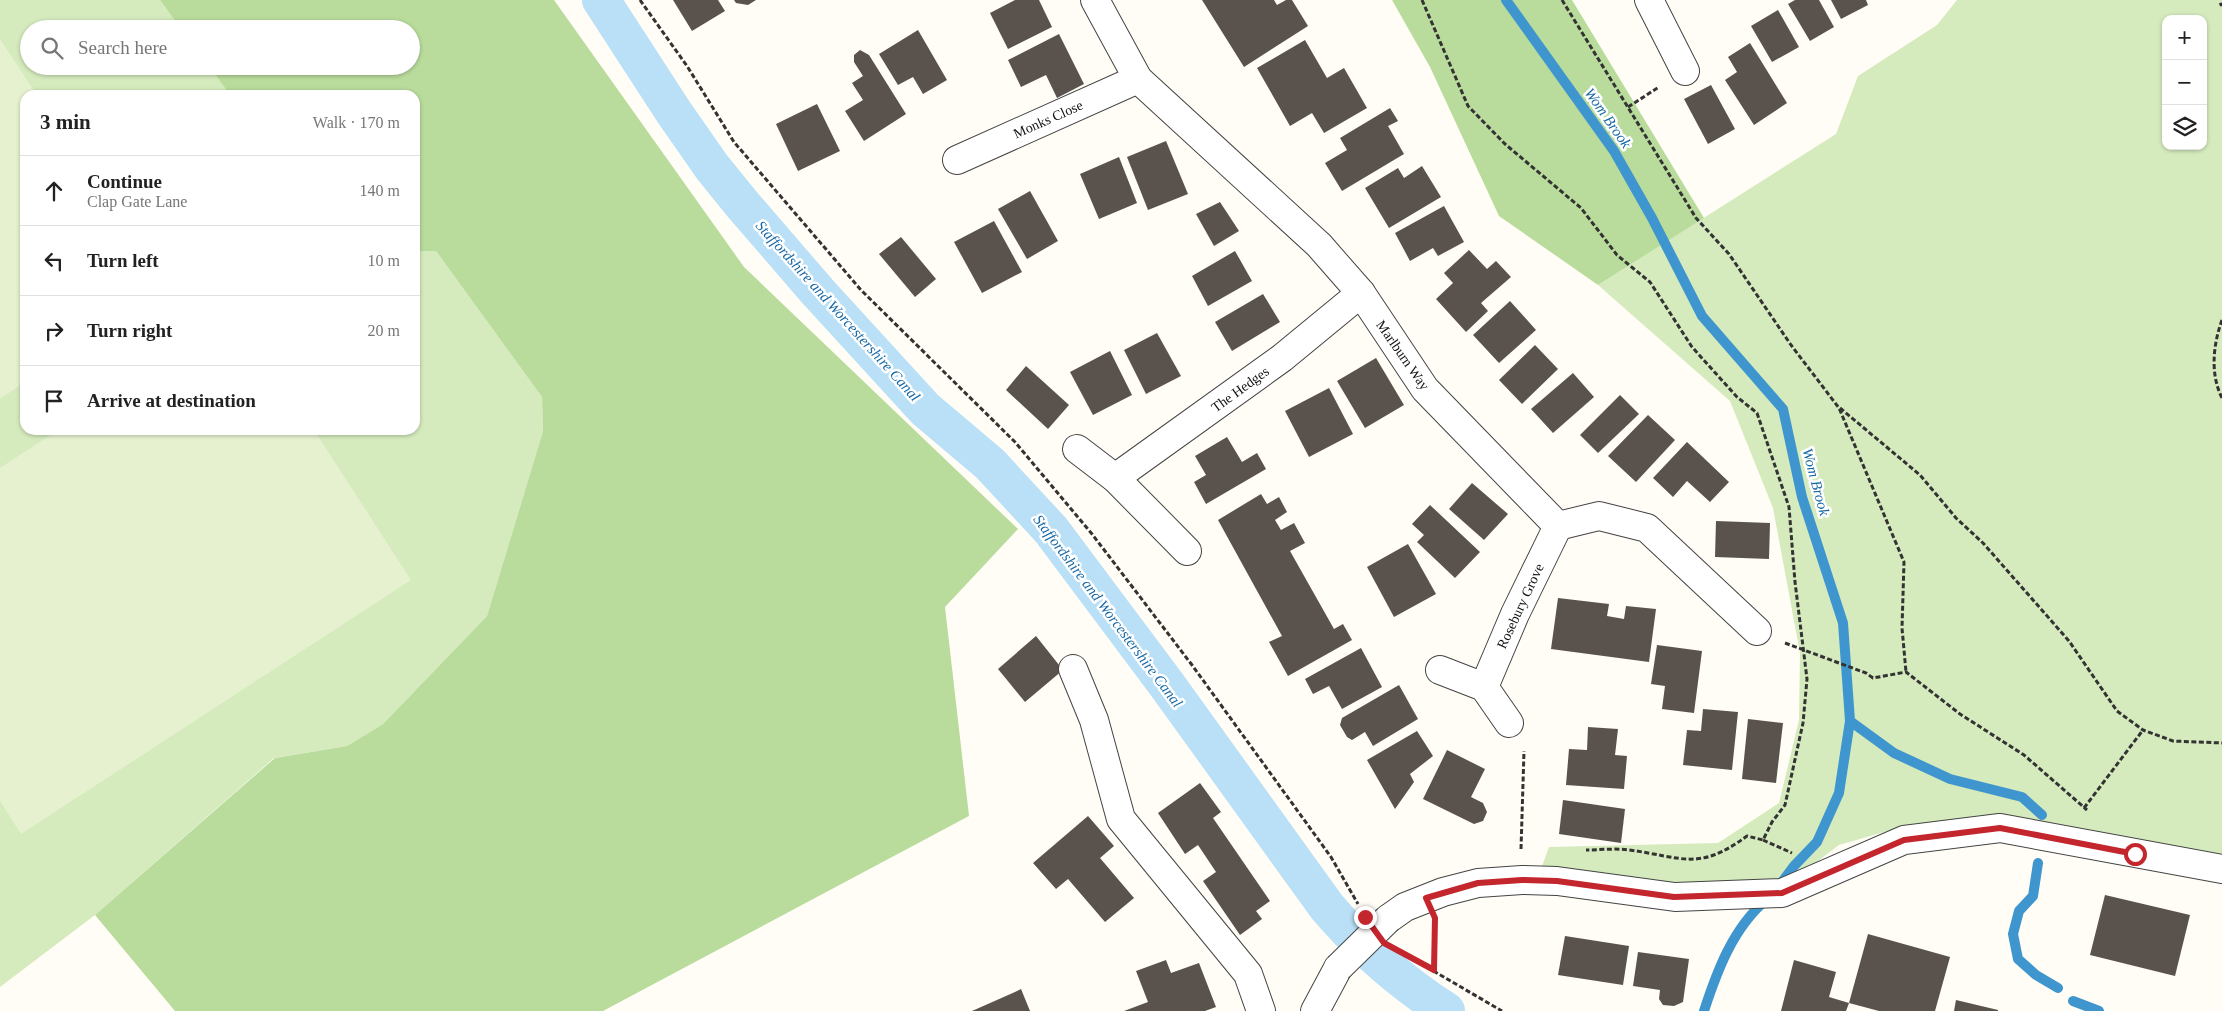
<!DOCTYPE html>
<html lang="en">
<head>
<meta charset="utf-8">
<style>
  :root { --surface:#fff; --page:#f6f6f6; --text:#222; --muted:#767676; --line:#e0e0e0 }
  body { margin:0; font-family:Georgia,serif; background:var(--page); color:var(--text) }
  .controls { position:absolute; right:15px; top:15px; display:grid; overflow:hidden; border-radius:10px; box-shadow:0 1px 4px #0004 }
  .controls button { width:45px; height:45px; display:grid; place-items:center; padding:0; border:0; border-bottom:1px solid var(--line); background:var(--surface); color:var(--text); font:25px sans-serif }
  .stop { position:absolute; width:15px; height:15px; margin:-11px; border:4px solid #c4262e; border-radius:50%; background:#fff }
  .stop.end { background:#c4262e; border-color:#fff; box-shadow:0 1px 5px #0008 }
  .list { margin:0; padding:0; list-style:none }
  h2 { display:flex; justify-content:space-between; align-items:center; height:65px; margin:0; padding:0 20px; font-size:21px }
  h2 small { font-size:16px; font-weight:400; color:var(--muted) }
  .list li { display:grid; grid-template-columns:32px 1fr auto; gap:15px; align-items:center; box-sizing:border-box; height:70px; padding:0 20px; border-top:1px solid var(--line) }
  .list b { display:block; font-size:19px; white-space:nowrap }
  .list p { margin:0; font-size:16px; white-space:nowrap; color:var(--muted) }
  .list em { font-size:16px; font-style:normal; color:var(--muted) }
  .icon { flex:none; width:28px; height:28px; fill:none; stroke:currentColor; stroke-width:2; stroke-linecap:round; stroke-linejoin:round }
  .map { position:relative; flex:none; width:2222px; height:1011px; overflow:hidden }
  .search { position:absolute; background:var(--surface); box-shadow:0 1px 4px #0004; left:20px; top:20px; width:400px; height:55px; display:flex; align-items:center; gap:12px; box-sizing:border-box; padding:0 18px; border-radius:28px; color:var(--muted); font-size:19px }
  .panel { position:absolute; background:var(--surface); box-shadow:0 1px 4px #0004; left:20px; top:90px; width:400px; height:345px; border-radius:15px }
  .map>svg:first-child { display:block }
  .green { fill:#d5ebbd; fill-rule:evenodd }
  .forest { fill:#b9dc9c }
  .pitch { fill:#e6f2cf }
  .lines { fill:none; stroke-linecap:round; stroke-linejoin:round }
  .stream { stroke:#3f96cf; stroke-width:10 }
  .canal { stroke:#b9e0f7; stroke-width:38 }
  .building { fill:#5a524d }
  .minor-casing { stroke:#444; stroke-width:30 }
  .path { stroke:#333; stroke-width:3; stroke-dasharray:5 2.5; stroke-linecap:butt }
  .minor { stroke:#fff; stroke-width:28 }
  .minor-bridge-casing { stroke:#444; stroke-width:30; stroke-linecap:butt }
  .minor-bridge { stroke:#fff; stroke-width:28 }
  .route { stroke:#c4262e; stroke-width:6 }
  .labels { text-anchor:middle; stroke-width:5; stroke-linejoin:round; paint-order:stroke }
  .street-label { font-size:14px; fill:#111; stroke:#fff }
  .water-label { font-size:15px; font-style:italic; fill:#1768a6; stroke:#fff }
</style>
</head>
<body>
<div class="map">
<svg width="2222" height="1011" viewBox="0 0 2222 1011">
  <rect width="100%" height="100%" fill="#fffdf5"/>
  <g class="green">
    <path d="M0,0H160L181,29H29V66H209L230,95H25V430H415V251H436L542,397L543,431L487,616L383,724L347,746L274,758L95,915L0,987Z"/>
    <path d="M1957,0H2222V855L2136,845L1905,826L1839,845L1793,880L1666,890L1540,872L1549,847L1718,843L1779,803L1799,720L1800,653L1773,508L1730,401L1598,285L1836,134L1858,76L1937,25ZM2166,19H2203V146H2166Z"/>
  </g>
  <g class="forest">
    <path d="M160,0H554L744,267L1018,529L945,607L969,816L603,1011H175L95,915L275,758L347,746L383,724L487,616L543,431L542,397L436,251H415V95H230L209,66H411V29H181Z"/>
    <path d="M1392,0H1572L1704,218L1598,285L1499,216L1430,67Z"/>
  </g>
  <g class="pitch">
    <path d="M0,39L37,95H25V382L0,399Z"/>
    <path d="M58,430H314L411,580L21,834L0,801V468Z"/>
  </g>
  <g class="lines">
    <g class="stream">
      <path d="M1506,0L1614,151L1652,218L1702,316L1783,409L1802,497L1843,623L1850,721L1839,793L1817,842L1794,866L1779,886"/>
      <path d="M1850,721L1894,753L1950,779L2022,797L2042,815"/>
      <path d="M2038,863L2033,896L2019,911L2013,934L2018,959L2036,975L2058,988"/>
      <path d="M2073,1001L2099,1011"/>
      <path d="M1704,1011C1717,971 1733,928 1766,900"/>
    </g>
    <path class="canal" d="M601,0L673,111L712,167L742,204L818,292L925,409L990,464L1051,530L1167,685L1327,907C1362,948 1401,982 1446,1011"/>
  </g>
  <g class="building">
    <path d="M673,0H718L725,11L692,31Z"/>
    <path d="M734,0H756L748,5L736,3Z"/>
    <path d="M1015,0H1039L1052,27L1008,49L990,13Z"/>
    <path d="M1202,0H1274L1277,5L1286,0H1292L1308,26L1244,67Z"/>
    <path d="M1795,0H1819L1834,27L1810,41L1788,4Z"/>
    <path d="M1831,0H1866L1868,5L1841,19Z"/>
    <path d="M1778,10L1799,47L1772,62L1751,26Z"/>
    <path d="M918,30L947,80L923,94L913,77L898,85L879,54Z"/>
    <path d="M1059,34L1084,84L1057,98L1046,75L1021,87L1008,60Z"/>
    <path d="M1305,40L1327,78L1344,68L1367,108L1324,133L1312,113L1290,126L1257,68Z"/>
    <path d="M1750,43L1787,103L1754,125L1725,80L1737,72L1728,57Z"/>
    <path d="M860,50L869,55L906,114L864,141L845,111L863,100L852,83L863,76L854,62V55Z"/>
    <path d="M1711,85L1735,129L1708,144L1684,99Z"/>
    <path d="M817,104L840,151L798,171L776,124Z"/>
    <path d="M1390,108L1398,121L1388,126L1404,154L1342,191L1325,163L1347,150L1340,138Z"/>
    <path d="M1166,141L1188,194L1148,210L1127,157Z"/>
    <path d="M1119,157L1137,203L1099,219L1080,174Z"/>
    <path d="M1422,166L1441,197L1389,228L1365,188L1398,168L1404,178Z"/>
    <path d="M1030,191L1058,241L1027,259L998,209Z"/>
    <path d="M1220,202L1239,231L1214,246L1196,214Z"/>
    <path d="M1444,206L1464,242L1438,256L1433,248L1410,261L1395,233Z"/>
    <path d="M994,221L1022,272L982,293L954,242Z"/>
    <path d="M901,237L936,279L915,297L879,254Z"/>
    <path d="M1469,250L1487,269L1496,261L1511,277L1481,303L1488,311L1466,332L1436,299L1453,283L1444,273Z"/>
    <path d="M1235,251L1252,281L1208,306L1192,276Z"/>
    <path d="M1263,294L1280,322L1232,351L1215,322Z"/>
    <path d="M1510,301L1536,330L1499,363L1473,335Z"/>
    <path d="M1157,333L1181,376L1146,394L1124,350Z"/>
    <path d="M1535,345L1558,369L1522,404L1499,380Z"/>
    <path d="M1110,351L1132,395L1093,415L1070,372Z"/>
    <path d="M1376,358L1404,405L1365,428L1337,381Z"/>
    <path d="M1026,366L1069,405L1048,429L1006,390Z"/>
    <path d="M1573,373L1594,397L1553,433L1531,409Z"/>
    <path d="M1329,388L1353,434L1309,457L1285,411Z"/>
    <path d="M1620,395L1639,414L1598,453L1580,435Z"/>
    <path d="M1648,415L1675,440L1636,482L1608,456Z"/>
    <path d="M1227,437L1242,462L1257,453L1266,469L1206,504L1194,482L1206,475L1195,456Z"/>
    <path d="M1687,442L1729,482L1710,502L1687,481L1673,497L1653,478Z"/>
    <path d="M1472,483L1508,514L1484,540L1449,509Z"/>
    <path d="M1261,494L1267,504L1279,497L1287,512L1275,520L1281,530L1294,523L1305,543L1290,551L1334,629L1343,624L1352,640L1288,676L1269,642L1282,636L1218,520Z"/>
    <path d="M1430,505L1480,552L1455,578L1417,542L1424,535L1412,524Z"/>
    <path d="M1716,521L1770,523L1769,559L1715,557Z"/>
    <path d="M1408,544L1436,594L1394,617L1367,567Z"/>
    <path d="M1558,598L1609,604L1607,616L1624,619L1626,606L1656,609L1649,662L1551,649Z"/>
    <path d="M1036,636L1063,670L1025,702L998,669Z"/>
    <path d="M1657,645L1702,651L1694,713L1662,709L1665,686L1651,684Z"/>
    <path d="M1361,648L1382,687L1342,709L1329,686L1313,694L1305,679Z"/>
    <path d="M1399,685L1418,719L1373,746L1365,732L1352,740L1347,737L1340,725L1342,718Z"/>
    <path d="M1703,709L1738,712L1732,770L1683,765L1687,730L1701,731Z"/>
    <path d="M1748,719L1783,723L1776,783L1742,779Z"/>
    <path d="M1588,727L1618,729L1615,755L1627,756L1624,789L1566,785L1569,749L1587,750Z"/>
    <path d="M1417,731L1433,756L1410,774L1414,782L1395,809L1367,760Z"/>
    <path d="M1447,750L1485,769L1471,797L1483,803L1487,812L1483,821L1474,824L1423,799Z"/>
    <path d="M1200,783L1221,812L1213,818L1270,901L1256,911L1262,919L1240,935L1203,881L1216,872L1198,845L1185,854L1158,813Z"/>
    <path d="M1563,800L1625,809L1621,843L1559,834Z"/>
    <path d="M1088,816L1114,846L1100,858L1134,898L1105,922L1068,879L1056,889L1033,863Z"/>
    <path d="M2105,895L2190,915L2175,976L2090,955Z"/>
    <path d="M1868,934L1950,957L1935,1011H1879L1849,1003Z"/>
    <path d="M1565,936L1629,946L1623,985L1558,975Z"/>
    <path d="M1638,952L1689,959L1683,1002L1674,1006L1663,1005L1659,999L1660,990L1633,986Z"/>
    <path d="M1166,960L1171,973L1199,963L1216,1007L1205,1011H1124L1148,1002L1136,971Z"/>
    <path d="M1794,960L1836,972L1829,997L1849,1003L1846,1011H1781Z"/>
    <path d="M1021,989L1030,1011H972L1015,992Z"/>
    <path d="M1956,1000L1998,1010V1011H1954Z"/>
  </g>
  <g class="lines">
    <defs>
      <g id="minor">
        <path d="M1095,0L1138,79L1319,245L1361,293L1425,389L1558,526L1599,516L1647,528L1757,631"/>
        <path d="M1649,0L1685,71"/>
        <path d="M957,160L1138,79"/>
        <path d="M1077,449L1115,478L1187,551"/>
        <path d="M1115,478L1282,358L1361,293"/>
        <path d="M1073,669L1094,720L1121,819L1248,974L1261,1011"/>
        <path d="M1440,670L1484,687L1509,723"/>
        <path d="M1484,687L1515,614L1558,526"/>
        <path d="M1388,919L1405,907L1443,892L1478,883L1522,880L1557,881L1675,897L1782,893L1904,840L2000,828L2222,869"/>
        <path d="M1315,1011L1338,968"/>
      </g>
    </defs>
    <use href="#minor" class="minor-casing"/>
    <g class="path">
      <path d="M640,0L687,66L734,142L861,290L1015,442L1092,534L1192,665L1331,857L1358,904"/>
      <path d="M1422,0L1468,106L1505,144L1581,208L1617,255L1650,282L1692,347L1737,397L1757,413L1789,507L1795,582L1807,679L1803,723L1785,805L1772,822L1763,840L1747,836C1698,872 1683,857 1629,850C1615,848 1600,850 1586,850"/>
      <path d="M1562,0L1696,218L1729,254L1791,345L1839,408L1904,562L1902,628L1906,672"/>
      <path d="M2220,3L2222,6"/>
      <path d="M1628,107L1659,87"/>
      <path d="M2222,320C2213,345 2210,374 2222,398"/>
      <path d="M1840,408L1920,475L1956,518L1983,543L2069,641L2117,711L2143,730L2173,741L2222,743"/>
      <path d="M1785,643L1866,673L1873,678L1906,672L1960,714L2024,755L2087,810"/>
      <path d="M2084,808L2143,730"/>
      <path d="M1763,840L1792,853"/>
      <path d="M1521,849L1524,751"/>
      <path d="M1401,952L1502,1011"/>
      <path d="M1434,970L1435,929"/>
    </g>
    <use href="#minor" class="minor"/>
    <defs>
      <path id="minor-bridge" d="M1338,968L1388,919"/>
    </defs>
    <use href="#minor-bridge" class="minor-bridge-casing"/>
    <use href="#minor-bridge" class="minor-bridge"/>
  </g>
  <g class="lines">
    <path class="route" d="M1365,917L1384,943L1434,970L1435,918L1426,898L1478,883L1522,880L1557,881L1674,897L1782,893L1904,840L2000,828L2135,854"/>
  </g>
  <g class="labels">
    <g class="street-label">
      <text transform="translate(1048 119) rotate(-24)" y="5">Monks Close</text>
      <text transform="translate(1403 355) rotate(55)" y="5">Marlburn Way</text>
      <text transform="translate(1240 389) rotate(-36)" y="5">The Hedges</text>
      <text transform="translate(1520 606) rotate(-65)" y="5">Rosebury Grove</text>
    </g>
    <g class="water-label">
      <text transform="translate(1608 118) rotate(55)" y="5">Wom Brook</text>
      <text transform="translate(838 311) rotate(48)" y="5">Staffordshire and Worcestershire Canal</text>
      <text transform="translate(1816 482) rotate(75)" y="5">Wom Brook</text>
      <text transform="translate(1108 611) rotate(53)" y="5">Staffordshire and Worcestershire Canal</text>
    </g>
  </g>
</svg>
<div class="controls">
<button>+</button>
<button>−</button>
<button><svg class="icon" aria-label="layers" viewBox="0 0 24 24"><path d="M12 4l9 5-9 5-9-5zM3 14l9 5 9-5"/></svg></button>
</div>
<div class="stop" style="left:2135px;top:854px"></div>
<div class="stop end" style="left:1365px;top:917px"></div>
<div class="search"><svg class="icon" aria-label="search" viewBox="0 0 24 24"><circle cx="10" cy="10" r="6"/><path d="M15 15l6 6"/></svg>Search here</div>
<section class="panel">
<h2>3 min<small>Walk · 170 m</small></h2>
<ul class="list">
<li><svg class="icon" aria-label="ahead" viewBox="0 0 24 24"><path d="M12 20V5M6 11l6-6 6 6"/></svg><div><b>Continue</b><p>Clap Gate Lane</p></div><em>140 m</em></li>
<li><svg class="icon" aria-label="left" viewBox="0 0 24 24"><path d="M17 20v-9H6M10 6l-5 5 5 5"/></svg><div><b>Turn left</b></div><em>10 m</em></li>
<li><svg class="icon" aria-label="right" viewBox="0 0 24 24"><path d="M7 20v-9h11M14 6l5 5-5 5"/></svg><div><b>Turn right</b></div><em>20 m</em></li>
<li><svg class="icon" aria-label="arrive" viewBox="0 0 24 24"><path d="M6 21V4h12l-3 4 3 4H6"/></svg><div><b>Arrive at destination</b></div></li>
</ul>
</section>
</div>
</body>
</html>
